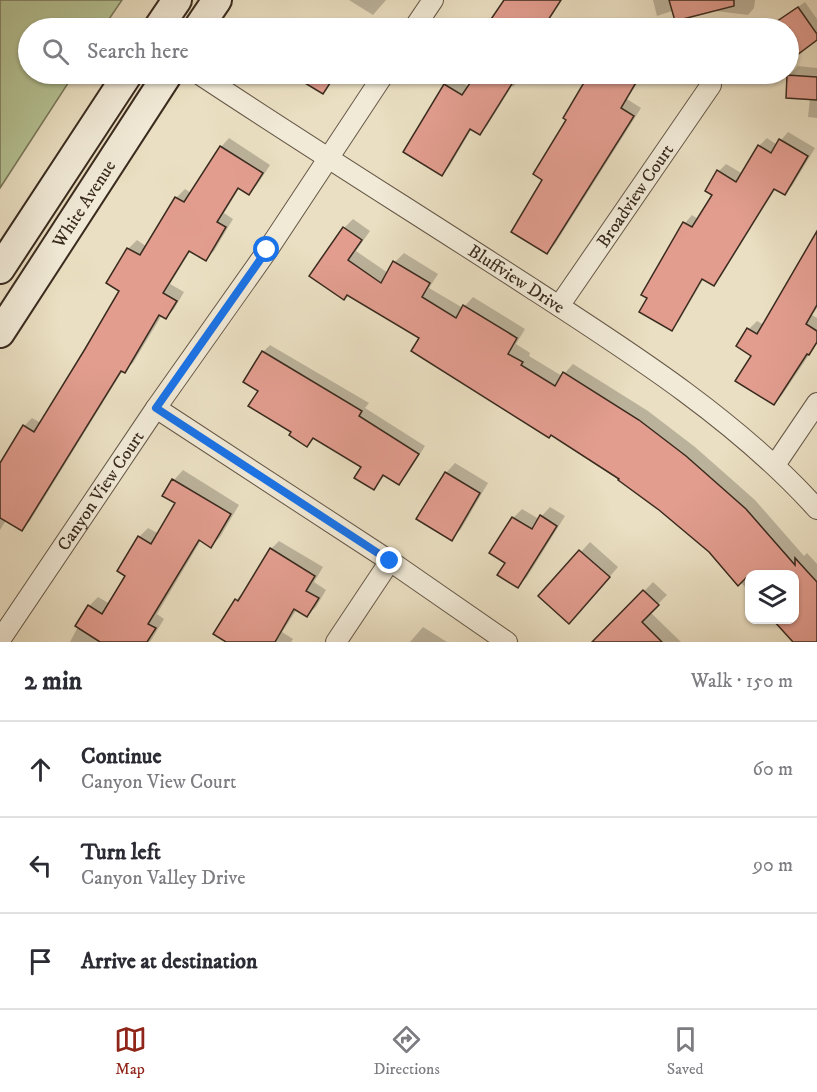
<!DOCTYPE html>
<html lang="en">
<head>
<meta charset="utf-8">
<style>
  :root { --surface:#fff; --page:#f2f2f3; --text:#2b2b33; --muted:#7c7c81; --line:#e1e1e2; --accent:#8f2418 }
  body { margin:0; font-family:"IM FELL DW Pica",serif; background:var(--page); color:var(--text) }
  .controls { position:absolute; right:18px; bottom:18px; display:grid; overflow:hidden; border-radius:12px; box-shadow:0 2px 4px #0004 }
  .controls button { width:54px; height:54px; display:grid; place-items:center; padding:0; border:0; border-bottom:2px solid var(--line); background:var(--surface); color:var(--text); font:30px sans-serif }
  .stop { position:absolute; width:18px; height:18px; margin:-14px; border:4px solid #1a73e8; border-radius:50%; background:#fff }
  .stop.end { background:#1a73e8; border-color:#fff; box-shadow:0 2px 6px #0008 }
  .list { margin:0; padding:0; list-style:none }
  h2 { display:flex; justify-content:space-between; align-items:center; height:78px; margin:0; padding:0 24px; font-size:26px }
  h2 small { font-size:20px; font-weight:400; color:var(--muted) }
  .list li { display:grid; grid-template-columns:39px 1fr auto; gap:18px; align-items:center; box-sizing:border-box; height:96px; padding:0 24px; border-top:2px solid var(--line) }
  .list b { display:block; font-size:22px; white-space:nowrap }
  .list p { margin:0; font-size:20px; white-space:nowrap; color:var(--muted) }
  .list em { font-size:20px; font-style:normal; color:var(--muted) }
  .icon { flex:none; width:33px; height:33px; fill:none; stroke:currentColor; stroke-width:2; stroke-linecap:round; stroke-linejoin:round }
  .map { position:relative; flex:none; width:817px; height:642px; overflow:hidden }
  .search { position:absolute; background:var(--surface); box-shadow:0 2px 4px #0004; left:18px; right:18px; top:18px; height:66px; display:flex; align-items:center; gap:15px; box-sizing:border-box; padding:0 21px; border-radius:33px; color:var(--muted); font-size:22px }
  .sheet { height:366px; background:var(--surface) }
  nav { display:flex; justify-content:space-around; align-items:center; box-sizing:border-box; height:84px; border-top:2px solid var(--line); background:var(--surface); font-size:16px; color:var(--muted) }
  nav a { display:grid; justify-items:center; gap:3px }
  nav .on { color:var(--accent) }
  .map>svg:first-child { display:block }
  .green { fill:#b5c294; stroke:#78765a; stroke-width:1.5 }
  .shadow { fill:#0003 }
  .building { fill:#e29d8f; stroke:#3a2b1f; stroke-width:1.5 }
  .lines { fill:none; stroke-linecap:round; stroke-linejoin:round }
  .street-casing { stroke:#665848; stroke-width:22 }
  .secondary-casing { stroke:#3a2b1f; stroke-width:32 }
  .street { stroke:#f1ead7; stroke-width:20 }
  .secondary { stroke:#f1ead7; stroke-width:28 }
  .route { stroke:#1a73e8; stroke-width:8 }
  .labels { text-anchor:middle; stroke-width:4.5; stroke-linejoin:round; paint-order:stroke }
  .street-label { font-size:18px; fill:#3a2b1f; stroke:#f1ead7 }
</style>
</head>
<body>
<div class="map">
<svg width="817" height="642" viewBox="0 0 817 642">
  <rect width="100%" height="100%" fill="#eadfc2"/>
  <filter id="stains"><feTurbulence type="fractalNoise" baseFrequency=".00333" numOctaves="4"/><feColorMatrix values="0 0 0 0 .2 0 0 0 0 .09 0 0 0 0 .02 0 0 0 .5 -.17"/></filter>
  <radialGradient id="worn" r=".72"><stop offset=".6" stop-color="#630" stop-opacity="0"/><stop offset="1" stop-color="#630" stop-opacity=".3"/></radialGradient>
  <path class="green" d="M0,0H122L103,28H28V74H74L0,188Z"/>
  <g class="shadow">
    <path d="M349,0H386L373,15Z"/>
    <path d="M505,0H562L544,28H484Z"/>
    <path d="M653,0H705L657,16Z"/>
    <path d="M710,0H755L754,8L748,15L708,10Z"/>
    <path d="M805,2L817,19V39L788,59V28H768Z"/>
    <path d="M618,21L630,28H611Z"/>
    <path d="M283,24L290,28H279Z"/>
    <path d="M322,24L328,28H318Z"/>
    <path d="M798,66L817,68V118L808,117L810,98L789,76Z"/>
    <path d="M293,74H338L323,92Z"/>
    <path d="M477,74H524L513,87L512,86L487,126L480,133L472,128L449,167L442,174L405,152L445,85L453,77L469,87Z"/>
    <path d="M591,74H643L627,99L641,108L555,244L547,252L544,179L568,119L565,117Z"/>
    <path d="M788,132L815,148L792,186L785,193L776,188L721,276L713,284L704,278L679,321L671,329L685,223L692,215L698,219L714,194L719,171L726,164L743,174L759,146L767,138L777,145Z"/>
    <path d="M229,138L270,165L257,185L249,193L240,187L224,213L233,219L214,251L205,259L191,250L170,284L184,292L174,309L166,317L162,315L133,363L123,370L30,521L22,529L6,520L0,530V466L24,426L32,418L41,423L121,290L128,249L137,240L147,247L176,198L185,189L191,193L221,147Z"/>
    <path d="M353,219L370,231L356,251L388,273L395,262L404,253L438,274L429,288L463,308L473,297L525,329L516,344L530,353L529,356L562,376L573,364L648,411L695,447L755,500L804,556L807,553L817,564V642H795L775,620H794V574H750V592L710,551L660,509L421,337L348,293L344,228Z"/>
    <path d="M817,234V308L812,315L817,318V343L782,395L774,403L753,355L738,346L749,329L757,321L764,325Z"/>
    <path d="M270,345L369,403L365,408L425,446L406,476L399,483L385,475L374,488L363,466L314,437L307,445L293,431L260,390L263,352Z"/>
    <path d="M455,463L488,483L461,529L451,539L418,519L446,473Z"/>
    <path d="M183,470L239,505L220,537L211,546L201,540L157,614L164,619L150,642H70L89,606L98,597L110,604L127,576L139,537L148,528L159,534L177,503L164,495L174,480Z"/>
    <path d="M550,507L565,516L527,577L518,586L507,562L513,518L522,509L539,519Z"/>
    <path d="M279,541L323,567L314,582L326,590L316,607L307,615L297,609L282,632L293,639L291,642H227L236,600L244,592L271,549Z"/>
    <path d="M590,542L618,567L579,613L541,596Z"/>
    <path d="M653,582L667,595L650,612L681,642H595Z"/>
    <path d="M423,627L447,642H410Z"/>
  </g>
  <g class="building">
    <path d="M504,0H561L543,28H485Z"/>
    <path d="M669,0H734V6L675,21Z"/>
    <path d="M798,7L817,34V40L789,61V28H767Z"/>
    <path d="M290,74H336L323,94Z"/>
    <path d="M476,74H518L480,135L470,129L442,176L403,152L444,84L462,95Z"/>
    <path d="M589,74H641L621,108L634,116L547,254L511,232L542,180L533,174L566,120L563,118Z"/>
    <path d="M787,75L817,77V100L786,98Z"/>
    <path d="M779,139L808,156L785,195L774,189L714,286L702,279L672,331L639,312L647,298L641,295L683,222L692,227L712,195L705,191L717,170L736,182L758,145L771,153Z"/>
    <path d="M220,146L263,173L249,195L238,188L217,222L226,227L206,261L189,251L163,293L177,301L166,319L159,315L125,373L121,371L22,531L0,518V463L23,425L34,432L85,349L119,291L106,283L127,248L140,255L175,197L184,202Z"/>
    <path d="M343,227L362,240L348,260L381,283L393,261L430,283L422,297L456,318L463,305L517,338L508,354L523,362L521,365L555,386L563,372L639,420L686,456L746,509L795,565V558L817,582V642H793L773,620H795V574H750L738,586L709,552L659,510L618,480L619,479L551,435L549,438L411,351L419,338L347,295L344,300L309,276Z"/>
    <path d="M817,231V305L806,324L817,331V342L809,355L807,354L774,405L735,381L751,356L736,346L747,328L757,334Z"/>
    <path d="M262,351L362,411L359,416L419,454L399,485L383,475L374,490L354,478L361,467L313,438L307,447L289,435L291,432L248,406L258,391L243,382Z"/>
    <path d="M445,472L480,493L452,541L416,519Z"/>
    <path d="M172,479L231,514L211,548L199,540L148,624L156,628L147,642H100L75,626L88,605L102,614L125,576L117,571L138,536L151,544L175,503L162,496Z"/>
    <path d="M540,515L557,526L518,588L497,575L505,563L489,553L512,517L532,529Z"/>
    <path d="M270,548L315,576L306,591L319,598L307,617L294,609L275,642H226L213,634L235,599L238,601Z"/>
    <path d="M579,550L610,577L569,624L538,596Z"/>
    <path d="M643,590L659,605L642,622L662,642H592Z"/>
  </g>
  <g class="lines">
    <defs>
      <g id="street">
        <path d="M414,28L433,0"/>
        <path id="s1" d="M199,74C309,147 420,216 531,288C630,352 738,421 817,509"/>
        <path id="s2" d="M559,306L711,85"/>
        <path d="M156,408L390,561L507,642"/>
        <path d="M775,465L817,403"/>
        <path id="s3" d="M0,640L156,408L267,251L384,74"/>
        <path d="M336,642L390,561"/>
      </g>
      <g id="secondary">
        <path d="M158,28L177,0"/>
        <path d="M198,28L217,0"/>
        <path d="M0,269L128,74"/>
        <path id="s4" d="M0,333L168,74"/>
      </g>
    </defs>
    <use href="#street" class="street-casing"/>
    <use href="#secondary" class="secondary-casing"/>
    <use href="#street" class="street"/>
    <use href="#secondary" class="secondary"/>
  </g>
  <g class="lines">
    <path class="route" d="M267,250L156,408L390,561"/>
  </g>
  <g class="labels">
    <g class="street-label">
      <text dy="6" stroke="none"><textPath href="#s2" startOffset="134">Broadview Court</textPath></text>
      <text dy="6" stroke="none"><textPath href="#s4" startOffset="154">White Avenue</textPath></text>
      <text dy="6" stroke="none"><textPath href="#s1" startOffset="378">Bluffview Drive</textPath></text>
      <text dy="6" stroke="none"><textPath href="#s3" startOffset="180">Canyon View Court</textPath></text>
    </g>
  </g>
  <rect width="100%" height="100%" filter="url(#stains)"/>
  <rect width="100%" height="100%" fill="url(#worn)"/>
</svg>
<div class="controls">
<button><svg class="icon" aria-label="layers" viewBox="0 0 24 24"><path d="M12 4l9 5-9 5-9-5zM3 14l9 5 9-5"/></svg></button>
</div>
<div class="stop" style="left:267px;top:250px"></div>
<div class="stop end" style="left:390px;top:561px"></div>
<div class="search"><svg class="icon" aria-label="search" viewBox="0 0 24 24"><circle cx="10" cy="10" r="6"/><path d="M15 15l6 6"/></svg>Search here</div>
</div>
<section class="sheet">
<h2>2 min<small>Walk · 150 m</small></h2>
<ul class="list">
<li><svg class="icon" aria-label="ahead" viewBox="0 0 24 24"><path d="M12 20V5M6 11l6-6 6 6"/></svg><div><b>Continue</b><p>Canyon View Court</p></div><em>60 m</em></li>
<li><svg class="icon" aria-label="left" viewBox="0 0 24 24"><path d="M17 20v-9H6M10 6l-5 5 5 5"/></svg><div><b>Turn left</b><p>Canyon Valley Drive</p></div><em>90 m</em></li>
<li><svg class="icon" aria-label="arrive" viewBox="0 0 24 24"><path d="M6 21V4h12l-3 4 3 4H6"/></svg><div><b>Arrive at destination</b></div></li>
</ul>
</section>
<nav>
<a class="on"><svg class="icon" aria-label="map" viewBox="0 0 24 24"><path d="M3 6l6-2 6 2 6-2v14l-6 2-6-2-6 2zM9 4v14M15 6v14"/></svg>Map</a>
<a><svg class="icon" aria-label="directions" viewBox="0 0 24 24"><path d="M12 3l9 9-9 9-9-9zM9 14v-3h6M13 9l2 2-2 2"/></svg>Directions</a>
<a><svg class="icon" aria-label="saved" viewBox="0 0 24 24"><path d="M7 4h10v16l-5-4-5 4z"/></svg>Saved</a>
</nav>
</body>
</html>
